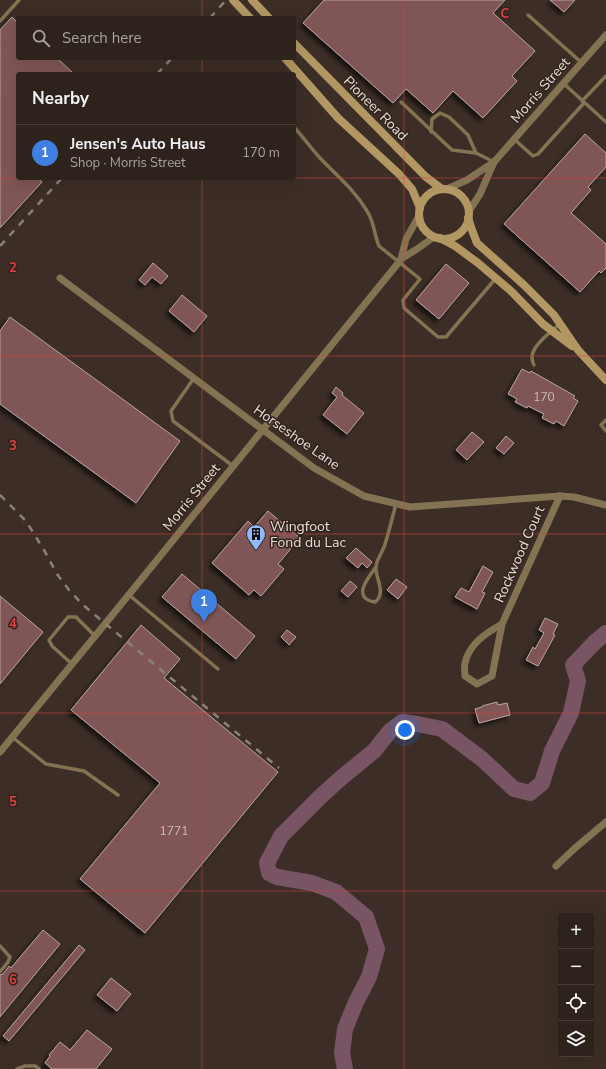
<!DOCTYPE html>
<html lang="en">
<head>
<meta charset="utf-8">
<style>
  :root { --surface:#2d221c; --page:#392f29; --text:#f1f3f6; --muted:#a7a4a3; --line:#483f3b; --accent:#91b8fd }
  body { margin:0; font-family:"Nunito Sans",sans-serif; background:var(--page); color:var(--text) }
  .controls { position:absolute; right:12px; bottom:12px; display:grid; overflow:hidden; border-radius:4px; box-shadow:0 4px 16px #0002 }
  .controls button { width:36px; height:36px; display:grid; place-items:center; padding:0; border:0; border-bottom:1px solid var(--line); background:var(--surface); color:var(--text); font:20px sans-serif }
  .you { position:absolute; left:405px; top:730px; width:14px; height:14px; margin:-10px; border:3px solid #fff; border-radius:50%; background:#1a73e8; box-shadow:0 0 0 6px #1a73e833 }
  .badge { display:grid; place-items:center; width:26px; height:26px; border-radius:50%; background:var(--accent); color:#fff; font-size:13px; font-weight:700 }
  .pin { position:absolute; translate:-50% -33px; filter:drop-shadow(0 1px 2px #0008) }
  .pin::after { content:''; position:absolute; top:21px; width:14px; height:12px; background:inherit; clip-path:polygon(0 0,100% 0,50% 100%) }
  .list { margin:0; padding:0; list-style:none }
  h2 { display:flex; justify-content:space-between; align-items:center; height:52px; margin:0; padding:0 16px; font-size:17px }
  h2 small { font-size:13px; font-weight:400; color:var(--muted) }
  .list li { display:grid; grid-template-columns:26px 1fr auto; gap:12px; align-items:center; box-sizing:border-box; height:56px; padding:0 16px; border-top:1px solid var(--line) }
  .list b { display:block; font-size:15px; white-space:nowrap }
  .list p { margin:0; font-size:13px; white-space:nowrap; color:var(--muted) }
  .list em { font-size:13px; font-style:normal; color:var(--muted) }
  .icon { flex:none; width:22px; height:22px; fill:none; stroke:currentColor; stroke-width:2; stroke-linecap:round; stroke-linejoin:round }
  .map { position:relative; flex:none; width:606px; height:1069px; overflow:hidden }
  .search { position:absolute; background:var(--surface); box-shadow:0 4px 16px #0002; left:16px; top:16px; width:280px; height:44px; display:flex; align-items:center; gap:10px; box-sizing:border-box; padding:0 14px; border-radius:4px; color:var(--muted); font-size:15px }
  .panel { position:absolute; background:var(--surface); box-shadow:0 4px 16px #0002; left:16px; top:72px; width:280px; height:108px; border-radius:4px }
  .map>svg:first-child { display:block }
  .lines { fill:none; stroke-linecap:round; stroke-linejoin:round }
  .river { stroke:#795464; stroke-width:16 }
  .building { fill:#7f5654; stroke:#baa4a3; filter:url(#shadow) }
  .service { stroke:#847352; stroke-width:3.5 }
  .minor { stroke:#847352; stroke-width:7 }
  .secondary { stroke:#b29762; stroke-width:8 }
  .rail { stroke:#8c817a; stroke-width:2.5; stroke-dasharray:7 7; stroke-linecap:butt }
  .grid { fill:none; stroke:#d94343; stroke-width:1; stroke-opacity:0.55 }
  .labels { text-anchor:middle; stroke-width:3; stroke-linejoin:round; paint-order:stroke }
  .number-label { font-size:12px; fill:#cdbcb8 }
  .street-label { font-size:14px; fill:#e7ded9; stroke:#32241c }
  .poi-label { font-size:14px; fill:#e7ded9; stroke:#32241c; text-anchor:start }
  .grid-label { font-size:13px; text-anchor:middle; font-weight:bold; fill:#d94343; stroke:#32241c; stroke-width:3; stroke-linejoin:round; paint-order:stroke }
</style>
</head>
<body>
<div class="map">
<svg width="606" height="1069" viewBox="0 0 606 1069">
  <defs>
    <filter id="shadow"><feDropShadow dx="-3.5" dy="3.5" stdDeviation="2" flood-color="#0009"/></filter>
  </defs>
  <rect width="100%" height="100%" fill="#3c2e26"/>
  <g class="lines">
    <path class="river" d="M345,1069L342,1053L345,1029L356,1002L369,977L377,949L366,917L336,892L312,883L277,877L269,873L267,863L281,836L320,797L341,778L374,751L390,731L402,722L417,724L442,729L482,759L514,789L530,793L542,783L552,751L571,713L578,681L573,665L595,642L606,633"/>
  </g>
  <g class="building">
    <path d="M324,0H505L493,13L535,51L512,76L517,81L483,118L453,91L433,113L406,89L393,103L303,23Z"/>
    <path d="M550,0H575L564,12Z"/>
    <path d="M12,17L18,23V58H57L74,74H18V178H38L42,182L0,228V30Z"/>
    <path d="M585,134L606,153V167L588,187L591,190L571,213L606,244V268L601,273L599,271L580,292L504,224Z"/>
    <path d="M153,263L168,276L161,284L152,277L145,285L139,280Z"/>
    <path d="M446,264L469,283L439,319L416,300Z"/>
    <path d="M182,295L207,316L194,332L169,311Z"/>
    <path d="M10,317L180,441L136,503L0,404V331Z"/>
    <path d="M522,369L530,373L531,371L575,396L573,398L578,401L564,426L556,421L554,424L542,418L544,414L528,406L527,408L515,402L517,399L508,394Z"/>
    <path d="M336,387L343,393L342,395L364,413L347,434L323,415L337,397L332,393Z"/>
    <path d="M472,432L484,442L467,460L456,450Z"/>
    <path d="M506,436L514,443L504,454L496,448Z"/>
    <path d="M268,511L300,538L278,564L284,569L261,596L254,590L249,595L212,563L248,521L254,527Z"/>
    <path d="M356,548L372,562L367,568L362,563L358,568L346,558Z"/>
    <path d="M483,566L493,572L482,592L485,593L477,609L455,597L461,588L469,592Z"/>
    <path d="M182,574L255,636L236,659L162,597Z"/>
    <path d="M396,579L407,587L398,599L387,590Z"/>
    <path d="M350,581L357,587L348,597L341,591Z"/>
    <path d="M0,596L43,632L0,684Z"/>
    <path d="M545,618L558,624L553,634L555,635L538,666L526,660L533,647L535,649L544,633L539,630Z"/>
    <path d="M141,625L180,659L164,678L278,772L145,933L80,879L160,783L71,710Z"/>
    <path d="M287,630L296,637L289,645L281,637Z"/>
    <path d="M497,702L498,705L507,703L510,715L479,723L475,709L482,707V706Z"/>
    <path d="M43,930L60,944L0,1017V975L3,974L9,966L11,968Z"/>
    <path d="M79,945L85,950L9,1041L3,1036Z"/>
    <path d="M111,978L131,994L117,1011L97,995Z"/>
    <path d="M87,1030L112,1049L96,1069H52L45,1063L50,1056L49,1055L60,1042L70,1050Z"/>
  </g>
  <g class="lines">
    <g class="service">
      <path d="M528,15L582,63"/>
      <path d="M0,21L19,0"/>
      <path d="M563,83L606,122"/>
      <path d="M582,101L606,76"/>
      <path d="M401,102L452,150L476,153"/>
      <path d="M294,127C303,137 311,148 320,158C337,176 354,189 367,211C374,221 374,234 379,246L420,279L403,300L404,308L438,337H446L496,278"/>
      <path d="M431,132L432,119L440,113L449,117L468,135L476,153L494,162"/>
      <path d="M514,139L533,156L538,154L584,103"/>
      <path d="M534,365C533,363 532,361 532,358C531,346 552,331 560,324"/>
      <path d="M194,378L171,411L173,421L233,466"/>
      <path d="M606,420L601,425L606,431"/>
      <path d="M376,567C368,578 351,598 375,602C387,593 375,578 376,567C376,561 382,552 384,547C389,533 392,518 396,504"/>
      <path d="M129,595L218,669"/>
      <path d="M72,664L52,646L49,640L68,617H76L95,636"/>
      <path d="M12,737L46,764L84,771L118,795"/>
      <path d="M0,946L10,957L8,962L0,972"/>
      <path d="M17,1069L25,1066H35L39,1069"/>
    </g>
    <g class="minor">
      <path d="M447,189L467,180L494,162L606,35"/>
      <path d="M469,211L480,194L494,162"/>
      <path d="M401,259L417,249L434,237"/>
      <path d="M60,278L314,468L364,496L410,507L560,496L574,497L606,505"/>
      <path d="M502,624L492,676L477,684L465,676C465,672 464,667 465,663C469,644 486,633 502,624L560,496"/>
      <path d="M0,752L105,624L399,262L401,259L406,239L419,216"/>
      <path d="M556,866L574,849L606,822"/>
    </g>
    <g class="secondary">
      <path d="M233,0L250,18"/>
      <path d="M252,0L269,18"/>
      <path d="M294,43L426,177L442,189"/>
      <path d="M285,58L338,118L399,174L412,189L420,208"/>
      <circle cx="444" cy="214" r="25"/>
      <path d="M468,218L472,230L477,243L524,285L554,315L578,350L606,380"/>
      <path d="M440,238L455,246L478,263L511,291L543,324L572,346"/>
    </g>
    <g class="rail">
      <path d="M210,18L226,0"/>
      <path d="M157,74L172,58"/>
      <path d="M0,246L62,178"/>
      <path d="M0,495L26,521L44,550L57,574L69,590L83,605L279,768"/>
    </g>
  </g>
  <path class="grid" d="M202,0V18M404,0V1069M202,58V74M0,178H606M202,178V1069M0,356H606M0,534H606M0,713H606M0,891H606"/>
  <defs>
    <symbol id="building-pin" viewBox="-11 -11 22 30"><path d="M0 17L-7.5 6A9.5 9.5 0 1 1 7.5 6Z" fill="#91b8fd" stroke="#32241c"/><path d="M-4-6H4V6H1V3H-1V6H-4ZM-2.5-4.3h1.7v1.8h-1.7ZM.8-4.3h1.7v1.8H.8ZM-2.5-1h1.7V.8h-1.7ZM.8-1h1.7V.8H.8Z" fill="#111"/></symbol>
  </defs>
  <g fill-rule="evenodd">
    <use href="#building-pin" x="245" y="523" width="22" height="30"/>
  </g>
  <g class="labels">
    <g class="number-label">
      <text x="544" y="401">170</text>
      <text x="174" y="835">1771</text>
    </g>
    <g class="street-label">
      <text transform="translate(540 90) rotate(-49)" y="5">Morris Street</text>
      <text transform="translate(376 108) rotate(45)" y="5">Pioneer Road</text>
      <text transform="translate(297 437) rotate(35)" y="5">Horseshoe Lane</text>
      <text transform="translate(191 497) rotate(-51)" y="5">Morris Street</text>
      <text transform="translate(519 554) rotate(-66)" y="5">Rockwood Court</text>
    </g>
    <g class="poi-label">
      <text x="270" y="531">Wingfoot<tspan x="270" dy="16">Fond du Lac</tspan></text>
    </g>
  </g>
  <g class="grid-label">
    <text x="505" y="18">C</text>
    <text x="13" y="272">2</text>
    <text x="13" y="450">3</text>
    <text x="13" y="628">4</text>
    <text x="13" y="806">5</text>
    <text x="13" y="984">6</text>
  </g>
</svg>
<div class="controls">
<button>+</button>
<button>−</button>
<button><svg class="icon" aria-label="locate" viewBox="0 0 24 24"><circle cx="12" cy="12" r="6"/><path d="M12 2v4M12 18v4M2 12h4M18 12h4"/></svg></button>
<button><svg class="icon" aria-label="layers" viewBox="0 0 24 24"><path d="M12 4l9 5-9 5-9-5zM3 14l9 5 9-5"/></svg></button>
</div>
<div class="you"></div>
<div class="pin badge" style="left:204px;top:622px;background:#3f7fe0">1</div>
<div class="search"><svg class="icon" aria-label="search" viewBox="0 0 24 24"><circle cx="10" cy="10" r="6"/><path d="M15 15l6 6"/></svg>Search here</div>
<section class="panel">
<h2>Nearby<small></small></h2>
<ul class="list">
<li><span class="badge" style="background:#3f7fe0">1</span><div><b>Jensen's Auto Haus</b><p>Shop · Morris Street</p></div><em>170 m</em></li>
</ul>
</section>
</div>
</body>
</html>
